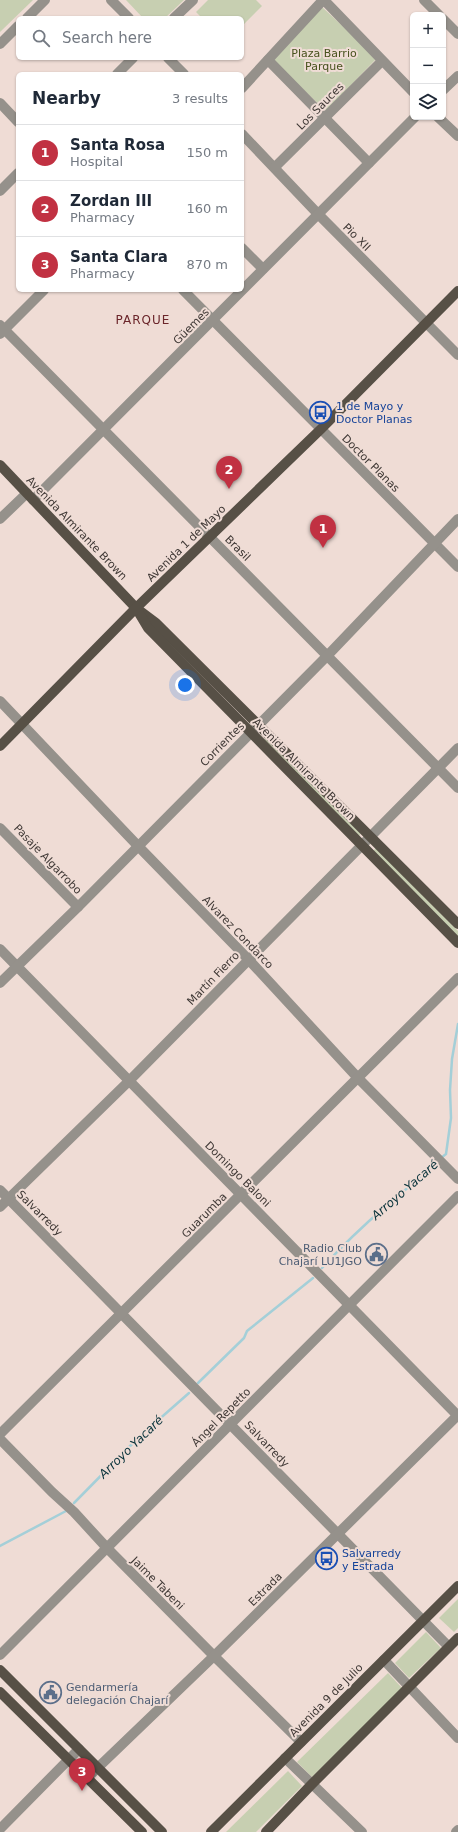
<!DOCTYPE html>
<html lang="en">
<head>
<meta charset="utf-8">
<style>
  :root { --surface:#fff; --page:#f2f2f3; --text:#1f2937; --muted:#747a83; --line:#e0e1e3; --accent:#c13142 }
  body { margin:0; font-family:"DejaVu Sans",sans-serif; background:var(--page); color:var(--text) }
  .controls { position:absolute; right:12px; top:12px; display:grid; overflow:hidden; border-radius:6px; box-shadow:0 1px 3px #0004 }
  .controls button { width:36px; height:36px; display:grid; place-items:center; padding:0; border:0; border-bottom:1px solid var(--line); background:var(--surface); color:var(--text); font:20px sans-serif }
  .you { position:absolute; left:185px; top:685px; width:14px; height:14px; margin:-10px; border:3px solid #fff; border-radius:50%; background:#1a73e8; box-shadow:0 0 0 6px #1a73e833 }
  .badge { display:grid; place-items:center; width:26px; height:26px; border-radius:50%; background:var(--accent); color:#fff; font-size:13px; font-weight:700 }
  .pin { position:absolute; translate:-50% -33px; filter:drop-shadow(0 1px 2px #0008) }
  .pin::after { content:''; position:absolute; top:21px; width:14px; height:12px; background:inherit; clip-path:polygon(0 0,100% 0,50% 100%) }
  .list { margin:0; padding:0; list-style:none }
  h2 { display:flex; justify-content:space-between; align-items:center; height:52px; margin:0; padding:0 16px; font-size:17px }
  h2 small { font-size:13px; font-weight:400; color:var(--muted) }
  .list li { display:grid; grid-template-columns:26px 1fr auto; gap:12px; align-items:center; box-sizing:border-box; height:56px; padding:0 16px; border-top:1px solid var(--line) }
  .list b { display:block; font-size:15px; white-space:nowrap }
  .list p { margin:0; font-size:13px; white-space:nowrap; color:var(--muted) }
  .list em { font-size:13px; font-style:normal; color:var(--muted) }
  .icon { flex:none; width:22px; height:22px; fill:none; stroke:currentColor; stroke-width:2; stroke-linecap:round; stroke-linejoin:round }
  .map { position:relative; flex:none; width:458px; height:1832px; overflow:hidden }
  .search { position:absolute; background:var(--surface); box-shadow:0 1px 3px #0004; left:16px; top:16px; width:228px; height:44px; display:flex; align-items:center; gap:10px; box-sizing:border-box; padding:0 14px; border-radius:6px; color:var(--muted); font-size:15px }
  .panel { position:absolute; background:var(--surface); box-shadow:0 1px 3px #0004; left:16px; top:72px; width:228px; height:220px; border-radius:6px }
  .map>svg:first-child { display:block }
  .green { fill:#c7cfb1 }
  .lines { fill:none; stroke-linecap:round; stroke-linejoin:round }
  .stream { stroke:#a4cfd8; stroke-width:2.5 }
  .minor { stroke:#95918b; stroke-width:10 }
  .major { stroke:#575046; stroke-width:10 }
  .labels { text-anchor:middle; stroke-width:4; stroke-linejoin:round; paint-order:stroke }
  .park-label { font-size:11px; fill:#48521e; stroke:#efdcd5 }
  .street-label { font-size:11px; fill:#3f3835; stroke:#efdcd5 }
  .transit-label { font-size:11px; fill:#164399; stroke:#efdcd5; text-anchor:start }
  .service-label { font-size:11px; fill:#4e5e75; stroke:#efdcd5; text-anchor:end }
  .neighbourhood-label { font-size:12px; letter-spacing:1px; fill:#6b252a; stroke:#efdcd5 }
  .water-label { font-size:12px; font-style:italic; fill:#08323a; stroke:#efdcd5 }
</style>
</head>
<body>
<div class="map">
<svg width="458" height="1832" viewBox="0 0 458 1832">
  <rect width="100%" height="100%" fill="#efdcd5"/>
  <g class="green">
    <path d="M0,0H33L0,32Z"/>
    <path d="M126,0H184L165,18H143Z"/>
    <path d="M208,0H256L262,6L242,26V18H202L196,12Z"/>
    <path d="M322,7L377,58L326,111L272,60Z"/>
    <path d="M266,737L361,833L359,836L264,740Z"/>
    <path d="M376,848L458,931V937L373,851Z"/>
    <path d="M458,1599V1628L454,1632L439,1618Z"/>
    <path d="M426,1632L441,1648L409,1678L395,1663Z"/>
    <path d="M388,1673L402,1688L312,1777L297,1762Z"/>
    <path d="M288,1771L302,1786L256,1832H226Z"/>
  </g>
  <g class="lines">
    <g class="stream">
      <path d="M441,1158L446,1154L451,1118L450,1090L452,1059L458,1024"/>
      <path d="M322,1268C342,1246 364,1225 386,1206C403,1190 422,1179 437,1161"/>
      <path d="M198,1383L244,1338L247,1331L313,1278"/>
      <path d="M74,1503L139,1437L189,1393"/>
      <path d="M0,1546L66,1511"/>
    </g>
    <g class="minor">
      <path d="M111,0L129,18"/>
      <path d="M324,0L413,92"/>
      <path d="M424,0L439,15"/>
      <path d="M27,18L45,0"/>
      <path d="M174,18L193,0"/>
      <path d="M443,19L458,34"/>
      <path d="M0,44L18,26"/>
      <path d="M168,58L184,74"/>
      <path d="M268,60L369,163"/>
      <path d="M117,74L133,58"/>
      <path d="M242,88L323,0"/>
      <path d="M443,90L458,76"/>
      <path d="M0,103L18,122"/>
      <path d="M438,117L458,136"/>
      <path d="M242,134L318,214L458,355"/>
      <path d="M275,167L382,61"/>
      <path d="M0,191L18,173"/>
      <path d="M242,248L263,269"/>
      <path d="M183,290L458,567"/>
      <path d="M0,325L458,788"/>
      <path d="M0,334L44,290"/>
      <path d="M33,500L415,117"/>
      <path d="M0,519L27,493"/>
      <path d="M0,701L138,846L248,959L358,1078L458,1179"/>
      <path d="M0,828L78,907"/>
      <path d="M0,949L458,1416"/>
      <path d="M0,983L78,907L327,656L458,519"/>
      <path d="M0,1190L449,1647"/>
      <path d="M0,1207L129,1081L458,748"/>
      <path d="M0,1434L458,978"/>
      <path d="M0,1439L52,1492L74,1512L107,1548L214,1656L301,1742"/>
      <path d="M0,1655L458,1196"/>
      <path d="M384,1660L458,1738"/>
      <path d="M285,1758L362,1832"/>
      <path d="M87,1778L214,1656L458,1415"/>
      <path d="M0,1829L79,1749"/>
      <path d="M456,1832L458,1830"/>
    </g>
    <g class="major">
      <path d="M0,465L136,608L156,623L458,924"/>
      <path d="M139,613L148,628L458,943"/>
      <path d="M0,746L136,608L321,429L458,291"/>
      <path d="M0,1670L162,1832"/>
      <path d="M0,1692L142,1832"/>
      <path d="M211,1832L458,1586"/>
      <path d="M266,1832L312,1784L458,1638"/>
    </g>
  </g>
  <defs>
    <symbol id="bus-ring" viewBox="-11 -11 22 22"><circle r="9.5" fill="#efdcd5" stroke="#1a4fb4" stroke-width="1.5"/><path d="M-5-6H5V4H4V6H2V4H-2V6H-4V4H-5ZM-3.5-4V0h7V-4ZM-3.5 1.2v1.5H-2V1.2ZM2 1.2v1.5H3.5V1.2Z" fill="#1a4fb4"/></symbol>
    <symbol id="civic-ring" viewBox="-11 -11 22 22"><circle r="9.5" fill="#efdcd5" stroke="#5c6f8a" stroke-width="1.5"/><path d="M-.6-6.5H3V-4.5H.6V-3L4-1V1h2V6H-6V1h2V-1L-.6-3ZM-1.2 2.5V6h2.4V2.5Z" fill="#5c6f8a"/></symbol>
  </defs>
  <g fill-rule="evenodd">
    <use href="#bus-ring" x="308" y="400" width="25" height="25"/>
    <use href="#civic-ring" x="364" y="1242" width="25" height="25"/>
    <use href="#bus-ring" x="314" y="1546" width="25" height="25"/>
    <use href="#civic-ring" x="38" y="1680" width="25" height="25"/>
  </g>
  <g class="labels">
    <g class="park-label">
      <text x="324" y="57">Plaza Barrio<tspan x="324" dy="13">Parque</tspan></text>
    </g>
    <g class="street-label">
      <text transform="translate(320 106) rotate(-45)" y="4">Los Sauces</text>
      <text transform="translate(357 237) rotate(45)" y="4">Pio XII</text>
      <text transform="translate(191 326) rotate(-45)" y="4">Güemes</text>
      <text transform="translate(371 463) rotate(45)" y="4">Doctor Planas</text>
      <text transform="translate(77 528) rotate(46)" y="4">Avenida Almirante Brown</text>
      <text transform="translate(186 543) rotate(-44)" y="4">Avenida 1 de Mayo</text>
      <text transform="translate(238 548) rotate(45)" y="4">Brasil</text>
      <text transform="translate(222 744) rotate(-45)" y="4">Corrientes</text>
      <text transform="translate(304 769) rotate(45)" y="4">Avenida Almirante Brown</text>
      <text transform="translate(48 859) rotate(46)" y="4">Pasaje Algarrobo</text>
      <text transform="translate(238 932) rotate(46)" y="4">Alvarez Condarco</text>
      <text transform="translate(213 978) rotate(-46)" y="4">Martín Fierro</text>
      <text transform="translate(238 1174) rotate(45)" y="4">Domingo Baloni</text>
      <text transform="translate(40 1213) rotate(45)" y="4">Salvarredy</text>
      <text transform="translate(204 1215) rotate(-45)" y="4">Guarumba</text>
      <text transform="translate(221 1417) rotate(-45)" y="4">Ángel Repetto</text>
      <text transform="translate(267 1444) rotate(46)" y="4">Salvarredy</text>
      <text transform="translate(158 1583) rotate(45)" y="4">Jaime Tabeni</text>
      <text transform="translate(265 1589) rotate(-45)" y="4">Estrada</text>
      <text transform="translate(326 1700) rotate(-45)" y="4">Avenida 9 de Julio</text>
    </g>
    <g class="transit-label">
      <text x="336" y="410">1 de Mayo y<tspan x="336" dy="13">Doctor Planas</tspan></text>
      <text x="342" y="1557">Salvarredy<tspan x="342" dy="13">y Estrada</tspan></text>
    </g>
    <g class="service-label">
      <text x="362" y="1252">Radio Club<tspan x="362" dy="13">Chajarí LU1JGO</tspan></text>
      <text x="66" y="1691" text-anchor="start">Gendarmería<tspan x="66" dy="13">delegación Chajarí</tspan></text>
    </g>
    <g class="neighbourhood-label">
      <text x="143" y="324">PARQUE</text>
    </g>
    <g class="water-label">
      <text transform="translate(405 1190) rotate(-41)" y="4">Arroyo Yacaré</text>
      <text transform="translate(131 1447) rotate(-44)" y="4">Arroyo Yacaré</text>
    </g>
  </g>
</svg>
<div class="controls">
<button>+</button>
<button>−</button>
<button><svg class="icon" aria-label="layers" viewBox="0 0 24 24"><path d="M12 4l9 5-9 5-9-5zM3 14l9 5 9-5"/></svg></button>
</div>
<div class="you"></div>
<div class="pin badge" style="left:323px;top:548px">1</div>
<div class="pin badge" style="left:229px;top:489px">2</div>
<div class="pin badge" style="left:82px;top:1791px">3</div>
<div class="search"><svg class="icon" aria-label="search" viewBox="0 0 24 24"><circle cx="10" cy="10" r="6"/><path d="M15 15l6 6"/></svg>Search here</div>
<section class="panel">
<h2>Nearby<small>3 results</small></h2>
<ul class="list">
<li><span class="badge">1</span><div><b>Santa Rosa</b><p>Hospital</p></div><em>150 m</em></li>
<li><span class="badge">2</span><div><b>Zordan III</b><p>Pharmacy</p></div><em>160 m</em></li>
<li><span class="badge">3</span><div><b>Santa Clara</b><p>Pharmacy</p></div><em>870 m</em></li>
</ul>
</section>
</div>
</body>
</html>
